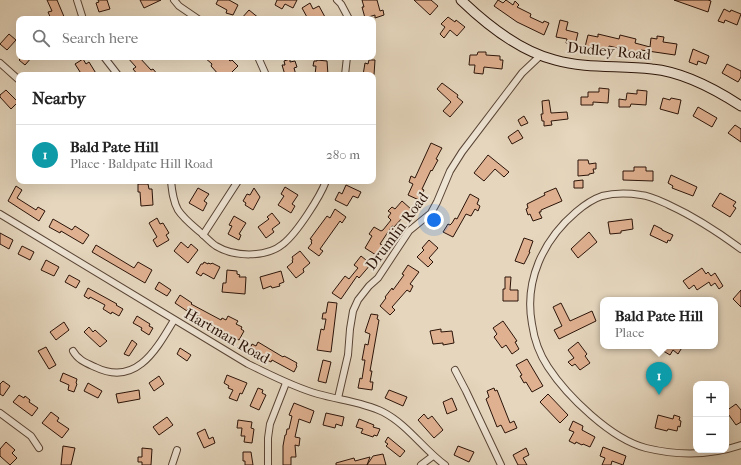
<!DOCTYPE html>
<html lang="en">
<head>
<meta charset="utf-8">
<style>
  :root { --surface:#fff; --page:#f6f6f6; --text:#222; --muted:#767676; --line:#e0e0e0; --accent:#8f2418 }
  body { margin:0; font-family:"IM FELL French Canon",serif; background:var(--page); color:var(--text) }
  .controls { position:absolute; right:12px; bottom:12px; display:grid; overflow:hidden; border-radius:8px; box-shadow:0 4px 16px #0002 }
  .controls button { width:36px; height:36px; display:grid; place-items:center; padding:0; border:0; border-bottom:1px solid var(--line); background:var(--surface); color:var(--text); font:20px sans-serif }
  .you { position:absolute; left:434px; top:220px; width:14px; height:14px; margin:-10px; border:3px solid #fff; border-radius:50%; background:#1a73e8; box-shadow:0 0 0 6px #1a73e833 }
  .badge { display:grid; place-items:center; width:26px; height:26px; border-radius:50%; background:var(--accent); color:#fff; font-size:13px; font-weight:700 }
  .pin { position:absolute; translate:-50% -33px; filter:drop-shadow(0 1px 2px #0008) }
  .pin::after { content:''; position:absolute; top:21px; width:14px; height:12px; background:inherit; clip-path:polygon(0 0,100% 0,50% 100%) }
  .popup { position:absolute; left:600px; top:297px; width:118px; height:52px; box-sizing:border-box; display:grid; place-content:center; border-radius:8px; background:var(--surface); filter:drop-shadow(0 1px 3px #0005); font-size:13px; white-space:nowrap; color:var(--muted) }
  .popup b { font-size:15px; color:var(--text) }
  .popup::after { content:''; position:absolute; left:50%; top:100%; margin-left:-8px; border:8px solid transparent; border-top-color:var(--surface) }
  .list { margin:0; padding:0; list-style:none }
  h2 { display:flex; justify-content:space-between; align-items:center; height:52px; margin:0; padding:0 16px; font-size:17px }
  h2 small { font-size:13px; font-weight:400; color:var(--muted) }
  .list li { display:grid; grid-template-columns:26px 1fr auto; gap:12px; align-items:center; box-sizing:border-box; height:60px; padding:0 16px; border-top:1px solid var(--line) }
  .list b { display:block; font-size:15px; white-space:nowrap }
  .list p { margin:0; font-size:13px; white-space:nowrap; color:var(--muted) }
  .list em { font-size:13px; font-style:normal; color:var(--muted) }
  .icon { flex:none; width:22px; height:22px; fill:none; stroke:currentColor; stroke-width:2; stroke-linecap:round; stroke-linejoin:round }
  .map { position:relative; flex:none; width:741px; height:465px; overflow:hidden }
  .search { position:absolute; background:var(--surface); box-shadow:0 4px 16px #0002; left:16px; top:16px; width:360px; height:44px; display:flex; align-items:center; gap:10px; box-sizing:border-box; padding:0 14px; border-radius:8px; color:var(--muted); font-size:15px }
  .panel { position:absolute; background:var(--surface); box-shadow:0 4px 16px #0002; left:16px; top:72px; width:360px; height:112px; border-radius:8px }
  .map>svg:first-child { display:block }
  .building { fill:#e0b191; stroke:#2a1308 }
  .lines { fill:none; stroke-linecap:round; stroke-linejoin:round }
  .street-casing { stroke:#594435; stroke-width:8 }
  .secondary-casing { stroke:#2a1308; stroke-width:11 }
  .street { stroke:#eee4d4; stroke-width:6 }
  .secondary { stroke:#eee4d4; stroke-width:9 }
  .labels { text-anchor:middle; stroke-width:4; stroke-linejoin:round; paint-order:stroke }
  .street-label { font-size:15px; fill:#2a1308; stroke:#eee4d4 }
</style>
</head>
<body>
<div class="map">
<svg width="741" height="465" viewBox="0 0 741 465">
  <rect width="100%" height="100%" fill="#e5d6bd"/>
  <filter id="stains"><feTurbulence type="fractalNoise" baseFrequency=".005" numOctaves="4"/><feColorMatrix values="0 0 0 0 .2 0 0 0 0 .09 0 0 0 0 .02 0 0 0 .5 -.17"/></filter>
  <radialGradient id="worn" r=".72"><stop offset=".6" stop-color="#630" stop-opacity="0"/><stop offset="1" stop-color="#630" stop-opacity=".3"/></radialGradient>
  <g class="building">
    <path d="M47,0H57L65,19H51L48,12L52,11Z"/>
    <path d="M98,0H107L110,9L99,12L96,3L99,2Z"/>
    <path d="M140,0H161L144,8Z"/>
    <path d="M218,0H229L238,5L233,15L226,13L227,10L216,4Z"/>
    <path d="M277,0H297L293,8L285,4L282,9L275,5Z"/>
    <path d="M362,0H377L380,11L383,10L384,15L375,18V15L365,18L362,7H364Z"/>
    <path d="M414,0H431L438,6L430,15Z"/>
    <path d="M498,0L503,3L506,0L513,5L515,1L519,5L517,7L531,14L530,17L543,23L544,21L549,23L544,35L517,22L494,6Z"/>
    <path d="M674,0H708L711,1L708,12Z"/>
    <path d="M310,3L313,9L319,6L325,17L320,19H308L302,8Z"/>
    <path d="M724,9L730,12L731,10L741,14L737,25L725,20L724,23L718,21Z"/>
    <path d="M249,10L260,19H241Z"/>
    <path d="M448,17L455,22L456,20L465,27L457,36L450,30L444,38L440,34L445,27L441,24Z"/>
    <path d="M560,20L568,22L566,30L578,33L575,45L566,43L567,39L556,37Z"/>
    <path d="M9,34L16,40L7,50L0,44Z"/>
    <path d="M598,34L619,39L620,35L636,39L635,43L650,47L651,38L657,39V36L664,37L663,42L677,44L675,55L641,50L640,53L609,46L608,49L593,46L592,49L585,47L588,35L598,37Z"/>
    <path d="M693,49L709,56L706,64L698,61L697,65L689,62Z"/>
    <path d="M478,52H486V55L500,56V60H503L502,69L484,67L483,74L474,73L475,65H469L470,55H477Z"/>
    <path d="M22,57H32L25,65L19,60Z"/>
    <path d="M127,57H139L151,70L153,69L158,75H138L133,69L136,67Z"/>
    <path d="M204,57H226L230,61L232,60L238,66L229,75H224L221,72L219,75L211,66L212,64Z"/>
    <path d="M83,59L86,64L89,62L97,75H82L75,64Z"/>
    <path d="M290,59V62L295,61L297,67L294,68L296,75H285L282,65H285L284,61Z"/>
    <path d="M317,60L327,61L328,75H315L316,66H313L314,61H317Z"/>
    <path d="M369,60H375L374,75H363L365,63L368,64Z"/>
    <path d="M727,64L741,71V77L738,82L722,73Z"/>
    <path d="M442,83L458,95L457,97L463,102L450,117L443,111L451,102L437,89Z"/>
    <path d="M599,88L609,89L608,103L593,102V105H581V97H588V92H599Z"/>
    <path d="M6,90L18,102L11,109L0,97V95Z"/>
    <path d="M637,90L647,91L646,105L631,104L630,107H619V99L626,100L627,93L637,94Z"/>
    <path d="M663,98L670,100L671,98L681,100L678,114L660,109Z"/>
    <path d="M549,100L551,113L567,112L568,119L551,121L552,125L544,126V121H542L541,114H543L542,101Z"/>
    <path d="M698,107L717,118L712,127L693,116Z"/>
    <path d="M524,116L528,123L521,126L518,120Z"/>
    <path d="M735,125L741,129V142L728,133Z"/>
    <path d="M518,130L523,138L512,144L508,137Z"/>
    <path d="M431,143L442,148L436,159L438,160L432,171L431,170L422,189L424,190L419,200L408,195L413,184L409,182L411,176L415,178Z"/>
    <path d="M488,155L509,172L504,177L495,169L484,181L474,173Z"/>
    <path d="M578,160H588L589,164L596,163V169H593L594,173L589,174V175L578,176Z"/>
    <path d="M634,167H646V171H653V181L623,180V171H634Z"/>
    <path d="M671,175L697,187L693,196L672,188L673,186L668,183Z"/>
    <path d="M583,180V188H574V181Z"/>
    <path d="M138,184H148L149,189H152L153,205L141,206L140,192H138Z"/>
    <path d="M346,185L361,192L358,198L353,196L347,206L335,200L339,192L342,194Z"/>
    <path d="M16,186L22,190L17,198L36,210L38,207L45,211L39,221L8,201Z"/>
    <path d="M285,187L298,195L292,204L295,206L291,213L278,205L284,196L281,194Z"/>
    <path d="M198,188L209,194L204,201L207,203L203,211L189,203Z"/>
    <path d="M254,188L260,197L253,210L245,205L246,203L243,201L247,194L250,195Z"/>
    <path d="M556,188L562,201L541,210V212H539L542,218L533,221L530,214L528,215L526,209L528,208L527,204L545,195L544,193Z"/>
    <path d="M720,193L736,202L733,206L736,208L730,217L712,206Z"/>
    <path d="M470,194L479,199L477,204L480,206L478,211L475,209L471,216L466,214L453,237L443,232L448,224L450,225L452,223L455,218L457,219Z"/>
    <path d="M402,201L412,210L404,218L403,217L394,227L392,226L380,244L382,245L376,255L365,248L372,236L369,234L374,227L381,231L383,230L391,220L388,217L391,213L388,211L392,207L395,209Z"/>
    <path d="M335,209L346,217L342,223L340,221L320,249L323,251L319,256L308,248L312,243L311,242L312,240L310,239L327,216L330,218Z"/>
    <path d="M272,213L280,223L272,229L274,232L266,238L258,227L269,219L267,217Z"/>
    <path d="M234,216L246,223L239,234L241,235L239,240L228,234L232,226L229,225Z"/>
    <path d="M157,218L160,224L163,223L169,233L166,235L169,240L157,247L153,240L157,237L149,223Z"/>
    <path d="M53,219L72,230L75,226L89,235L83,244L61,231L60,233L49,227Z"/>
    <path d="M632,219L633,229L621,231V233L610,234L608,222Z"/>
    <path d="M654,225L662,229V230L673,235L670,241L668,240L667,243L650,235Z"/>
    <path d="M589,232L597,242L578,258L571,249Z"/>
    <path d="M0,233L13,240L9,249L0,244Z"/>
    <path d="M524,238L533,241L529,252H530L524,264L515,261Z"/>
    <path d="M429,240L438,248L429,258L433,262L428,267L417,257L424,250L422,248Z"/>
    <path d="M181,242L188,248L191,244L198,250L188,263L174,251Z"/>
    <path d="M96,245L134,268L138,262L152,270L145,283L92,252Z"/>
    <path d="M22,246L34,252L30,260L18,254Z"/>
    <path d="M300,251L310,263L303,269L304,272L296,278L287,267L293,262L292,261L293,259L292,257Z"/>
    <path d="M361,256L371,264L359,278L357,276L341,299L332,293L345,276L349,279L358,268L354,265Z"/>
    <path d="M46,260L59,267L54,276L41,270Z"/>
    <path d="M204,262L208,264V263L211,264L212,263L220,267L214,279L203,273L201,276L196,273L201,264H203Z"/>
    <path d="M408,265L419,272L410,284L413,286L410,292L407,290L392,307L395,310L390,315L380,306L386,298L385,297L392,288L393,290L404,275L402,274Z"/>
    <path d="M702,268L706,274L708,272L711,276L715,273L723,286L719,289L715,283L711,286L709,282L697,290L694,285L689,289L683,281Z"/>
    <path d="M227,270L237,271V274L240,275L239,277H246L245,294L222,292L223,283H226Z"/>
    <path d="M281,271L284,282L279,284L280,286L272,288L271,286L263,289L260,277Z"/>
    <path d="M69,275L80,281L76,288L65,282Z"/>
    <path d="M505,277H511L510,290H518V301H503V289H505Z"/>
    <path d="M159,282L171,290L167,296L155,289Z"/>
    <path d="M88,288L117,304L116,305L123,309L119,316L112,312L111,314L103,309L105,305L90,297L89,299L84,296Z"/>
    <path d="M741,290V307L733,299Z"/>
    <path d="M180,295L192,303L191,304L221,320L222,318L226,320L228,316L238,321L236,324L242,327L241,329L244,331L239,340L209,325L197,317L198,315L188,309L187,311L175,303Z"/>
    <path d="M328,302L337,303L331,352L317,350L321,329L324,330L326,319H322L323,313H326Z"/>
    <path d="M561,303L570,321L592,311L596,321L559,339L554,330L562,326L553,307Z"/>
    <path d="M371,314L378,315L377,319L379,320L370,371H372L370,382H373L372,390L358,388L360,378L362,379L365,360H362L365,344L368,345L370,334L365,332Z"/>
    <path d="M137,316L150,324L149,326L153,328L149,335L141,330L142,328L133,323Z"/>
    <path d="M503,321L517,341L515,342L519,349L512,354L506,345L502,348L494,337L497,334L493,328Z"/>
    <path d="M64,322L69,330L56,340L50,332Z"/>
    <path d="M89,327L93,332L95,330L107,341L100,347L84,332Z"/>
    <path d="M441,329V332L452,331L454,343L443,345V343L433,344L430,331Z"/>
    <path d="M132,340L137,344L129,356L124,354Z"/>
    <path d="M258,342L283,357L284,356L288,358L297,363L296,365L297,366L294,372L272,360L271,362L249,351L252,344L256,346Z"/>
    <path d="M578,342L587,354L585,356L590,363L580,370L575,364L572,366L568,362L574,358L568,350Z"/>
    <path d="M655,346H683L678,354L673,350L670,355Z"/>
    <path d="M46,347L56,365L49,369L38,351Z"/>
    <path d="M180,348L191,355L187,361L177,354Z"/>
    <path d="M527,359L543,386L532,392L526,382L524,383L520,376L522,375L516,365Z"/>
    <path d="M323,360L331,362L326,383L318,381Z"/>
    <path d="M63,373L77,379L76,383L77,384L74,392L68,390L69,385L60,381Z"/>
    <path d="M227,375L247,383L242,394L240,393L237,401L229,398L233,390L228,388L229,386L224,383Z"/>
    <path d="M159,376L164,384L154,391L149,383Z"/>
    <path d="M3,381L10,386L3,396L0,394V384Z"/>
    <path d="M88,383L102,391L98,398L84,391Z"/>
    <path d="M258,388L263,390L262,393L266,395L259,410L250,406Z"/>
    <path d="M494,388L495,391L497,390L510,423L514,421L517,428L505,433L501,425L497,427L486,399L489,397L487,391Z"/>
    <path d="M139,390L140,399L118,403L116,394Z"/>
    <path d="M389,390L407,397L403,406L385,398Z"/>
    <path d="M548,394L568,415L560,423L540,402Z"/>
    <path d="M19,395L24,398L25,396L30,400L29,402L38,408L32,416L13,402Z"/>
    <path d="M452,398L457,410L447,414L443,402Z"/>
    <path d="M294,403L314,411L310,423L299,419L295,437L300,438L299,446L295,445L296,457H291V465H283V446L285,435H286L287,429H289L292,416L289,415Z"/>
    <path d="M736,404L741,410V422L736,425L726,411Z"/>
    <path d="M51,412L59,418L57,421L69,429L62,438L42,423Z"/>
    <path d="M326,413L344,417L342,426L336,424L335,428L323,425Z"/>
    <path d="M424,414L428,419L432,416L443,430L434,438L418,420Z"/>
    <path d="M658,415L673,419L674,415L680,417L679,420L681,421L680,427L678,426L677,431L668,429L667,431L655,428Z"/>
    <path d="M167,417L173,425L159,435L153,427Z"/>
    <path d="M359,419L374,425L373,427L380,429L377,436L374,435L373,437L361,433L363,429L356,427Z"/>
    <path d="M238,420L252,422L251,428L254,429L252,443L244,442L245,436H241L242,428H237Z"/>
    <path d="M573,421L583,426L582,430L595,437L590,447L583,444L582,445L576,442L575,444L569,441L574,432L569,430Z"/>
    <path d="M205,429L209,439L213,437L215,443L204,448L197,433Z"/>
    <path d="M388,437L405,451L400,457L386,446L388,444L385,442Z"/>
    <path d="M6,442L15,450L12,453L17,458L10,465L0,456V449Z"/>
    <path d="M63,446L75,448L71,465H61Z"/>
    <path d="M458,446L474,452L469,462L454,455Z"/>
    <path d="M603,447L626,456L623,465L612,461L611,465H602L605,458L600,456Z"/>
    <path d="M142,448L152,449L151,465H142V462H138V457H142Z"/>
    <path d="M526,448L529,455L523,458L527,465H518L513,455Z"/>
    <path d="M243,452H251L253,465H245V461H243Z"/>
    <path d="M383,454L386,465H336V463L354,458L355,461L370,457L367,465L373,456Z"/>
  </g>
  <g class="lines">
    <defs>
      <g id="street">
        <path d="M77,0L83,19"/>
        <path d="M174,0L179,6L198,19"/>
        <path d="M337,0L341,4L349,19"/>
        <path d="M104,57L118,75"/>
        <path d="M258,57L266,75"/>
        <path d="M0,63L19,80"/>
        <path d="M345,75L347,57"/>
        <path d="M171,181C172,191 173,201 178,210C184,219 192,225 200,232C205,236 210,242 216,246C234,257 266,258 283,244C297,233 320,197 326,181"/>
        <path d="M0,214L248,364C271,375 293,387 318,394C339,400 363,402 383,412C408,425 423,449 445,465"/>
        <path d="M203,235L238,181"/>
        <path d="M741,249C718,232 695,217 669,205C660,201 651,196 641,195C628,193 614,193 602,196C593,199 583,206 576,212C543,240 524,281 532,324C534,338 540,355 548,367C567,396 611,439 646,448C679,456 709,456 741,445"/>
        <path d="M73,351C78,360 86,363 95,367C136,387 156,350 174,320"/>
        <path d="M455,370L466,391L501,465"/>
        <path d="M338,398L348,355L350,329L353,311L358,300L369,286L378,278L409,231L431,213L437,202L450,171L462,152L522,73L541,55"/>
        <path d="M0,413L31,436L39,448"/>
        <path d="M172,465L177,450"/>
        <path d="M268,465V438L270,424L286,383"/>
        <path d="M421,465L433,456"/>
      </g>
      <path id="secondary" d="M461,0C487,25 519,51 555,60C587,69 619,65 652,69C684,72 715,89 741,106"/>
    </defs>
    <use href="#street" class="street-casing"/>
    <use href="#secondary" class="secondary-casing"/>
    <use href="#street" class="street"/>
    <use href="#secondary" class="secondary"/>
  </g>
  <g class="labels">
    <g class="street-label">
      <text transform="translate(609 51) rotate(5)" y="5">Dudley Road</text>
      <text transform="translate(397 231) rotate(-53)" y="5">Drumlin Road</text>
      <text transform="translate(227 336) rotate(30)" y="5">Hartman Road</text>
    </g>
  </g>
  <rect width="100%" height="100%" filter="url(#stains)"/>
  <rect width="100%" height="100%" fill="url(#worn)"/>
</svg>
<div class="controls">
<button>+</button>
<button>−</button>
</div>
<div class="you"></div>
<div class="pin badge" style="left:659px;top:395px;background:#0f9aa8">1</div>
<div class="popup"><b>Bald Pate Hill</b>Place</div>
<div class="search"><svg class="icon" aria-label="search" viewBox="0 0 24 24"><circle cx="10" cy="10" r="6"/><path d="M15 15l6 6"/></svg>Search here</div>
<section class="panel">
<h2>Nearby<small></small></h2>
<ul class="list">
<li><span class="badge" style="background:#0f9aa8">1</span><div><b>Bald Pate Hill</b><p>Place · Baldpate Hill Road</p></div><em>280 m</em></li>
</ul>
</section>
</div>
</body>
</html>
